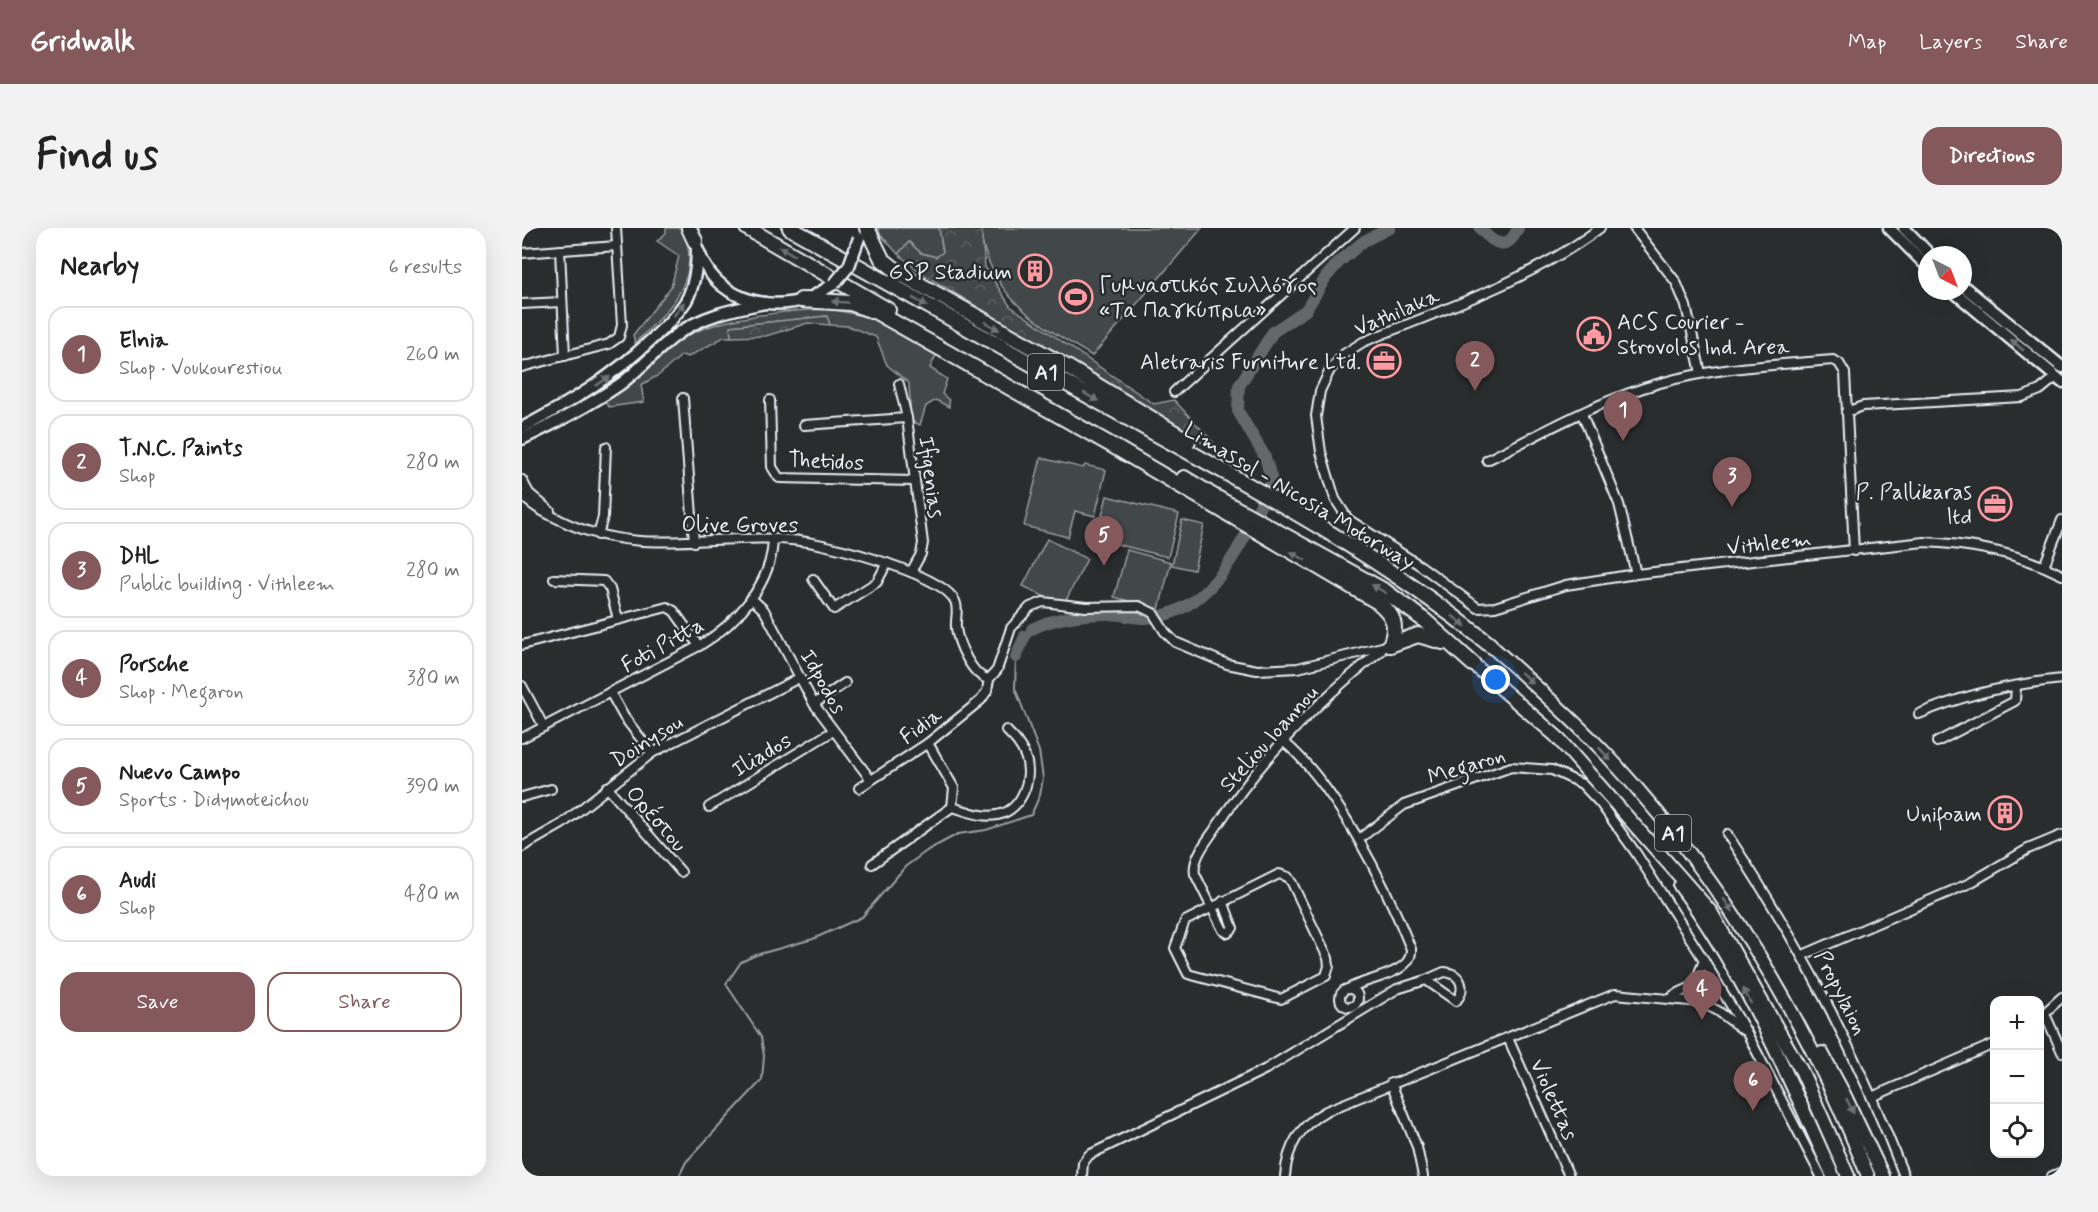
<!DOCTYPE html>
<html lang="en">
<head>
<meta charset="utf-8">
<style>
  :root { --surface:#fff; --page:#f2f2f2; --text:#222; --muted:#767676; --line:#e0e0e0; --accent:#85585c }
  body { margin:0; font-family:Mynerve,sans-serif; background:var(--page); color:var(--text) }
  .controls { position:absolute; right:18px; bottom:18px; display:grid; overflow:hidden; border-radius:12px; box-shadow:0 6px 24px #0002 }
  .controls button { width:54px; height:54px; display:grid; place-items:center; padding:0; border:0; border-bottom:2px solid var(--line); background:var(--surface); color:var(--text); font:30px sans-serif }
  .compass { position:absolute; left:1396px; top:18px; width:54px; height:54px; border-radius:50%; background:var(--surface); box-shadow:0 6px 24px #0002; rotate:138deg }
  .you { position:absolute; left:974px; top:452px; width:21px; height:21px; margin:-15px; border:4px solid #fff; border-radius:50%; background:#1a73e8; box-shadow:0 0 0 9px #1a73e833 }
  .badge { display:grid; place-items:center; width:39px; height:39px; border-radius:50%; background:var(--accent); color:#fff; font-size:20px; font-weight:700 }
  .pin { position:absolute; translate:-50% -50px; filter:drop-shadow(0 2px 3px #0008) }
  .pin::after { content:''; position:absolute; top:32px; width:21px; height:18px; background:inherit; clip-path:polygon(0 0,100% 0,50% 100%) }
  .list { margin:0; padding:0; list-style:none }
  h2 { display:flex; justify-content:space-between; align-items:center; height:78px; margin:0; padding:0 24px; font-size:26px }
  h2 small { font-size:20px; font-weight:400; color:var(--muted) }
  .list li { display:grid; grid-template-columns:39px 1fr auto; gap:18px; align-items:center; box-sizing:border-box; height:96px; margin:0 12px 12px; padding:0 12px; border:2px solid var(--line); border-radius:18px }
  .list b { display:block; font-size:22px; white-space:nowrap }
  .list p { margin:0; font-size:20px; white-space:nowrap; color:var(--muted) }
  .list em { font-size:20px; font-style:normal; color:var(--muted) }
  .actions { display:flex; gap:12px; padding:18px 24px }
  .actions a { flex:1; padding:14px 0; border:2px solid var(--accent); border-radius:18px; text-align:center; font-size:21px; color:var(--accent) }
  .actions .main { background:var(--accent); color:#fff }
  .icon { flex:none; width:33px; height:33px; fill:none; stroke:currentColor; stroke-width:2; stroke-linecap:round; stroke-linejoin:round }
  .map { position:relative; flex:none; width:1540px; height:948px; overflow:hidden; border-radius:18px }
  header { display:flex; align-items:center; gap:36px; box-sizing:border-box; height:84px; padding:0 30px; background:var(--accent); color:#fff }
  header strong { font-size:28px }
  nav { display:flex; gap:33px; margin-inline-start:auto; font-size:21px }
  .intro { display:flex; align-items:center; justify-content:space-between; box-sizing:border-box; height:144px; padding:0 36px }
  h1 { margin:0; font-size:42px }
  .button { padding:15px 27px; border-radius:18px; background:var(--accent); color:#fff; font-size:21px; font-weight:700 }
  main { display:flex; gap:36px; padding:0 36px }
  aside { flex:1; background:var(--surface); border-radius:18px; box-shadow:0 6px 24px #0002 }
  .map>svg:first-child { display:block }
  .grass { fill:#424648; stroke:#959ca0; stroke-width:1.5 }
  .forest { fill:url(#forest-crowns); stroke:#959ca0; stroke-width:1.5 }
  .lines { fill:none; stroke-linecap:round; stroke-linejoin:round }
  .stream { stroke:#989fa3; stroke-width:2 }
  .river { stroke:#63686b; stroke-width:12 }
  .minor-casing { stroke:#e8f1f8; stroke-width:12 }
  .secondary-casing { stroke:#e8f1f8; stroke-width:15 }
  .trunk-casing { stroke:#e8f1f8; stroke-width:16 }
  .motorway-casing { stroke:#e8f1f8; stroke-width:18 }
  .minor { stroke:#2a2d2e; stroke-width:8 }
  .secondary { stroke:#2a2d2e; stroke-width:10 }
  .trunk { stroke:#2a2d2e; stroke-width:12 }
  .motorway { stroke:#2a2d2e; stroke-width:14 }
  .secondary-bridge-casing { stroke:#e8f1f8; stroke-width:15; stroke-linecap:butt }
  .secondary-bridge { stroke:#2a2d2e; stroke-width:10 }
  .oneway { fill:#6c7275 }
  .labels { text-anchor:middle; stroke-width:5; stroke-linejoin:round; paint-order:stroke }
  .shield { fill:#2a2d2e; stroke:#afb6bb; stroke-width:1.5 }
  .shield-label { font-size:21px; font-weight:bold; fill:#e8f1f8 }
  .poi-label { font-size:22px; fill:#e8f1f8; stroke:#2a2d2e; text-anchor:end }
  .street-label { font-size:22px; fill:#e8f1f8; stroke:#2a2d2e }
</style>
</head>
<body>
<header>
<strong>Gridwalk</strong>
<nav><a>Map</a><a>Layers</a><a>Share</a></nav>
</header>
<div class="intro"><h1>Find us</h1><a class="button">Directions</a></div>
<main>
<aside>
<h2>Nearby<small>6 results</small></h2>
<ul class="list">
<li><span class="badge">1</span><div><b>Elnia</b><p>Shop · Voukourestiou</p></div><em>260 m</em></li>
<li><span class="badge">2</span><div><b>T.N.C. Paints</b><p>Shop</p></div><em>280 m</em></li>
<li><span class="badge">3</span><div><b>DHL</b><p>Public building · Vithleem</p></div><em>280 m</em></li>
<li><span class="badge">4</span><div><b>Porsche</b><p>Shop · Megaron</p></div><em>380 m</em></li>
<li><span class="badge">5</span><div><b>Nuevo Campo</b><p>Sports · Didymoteichou</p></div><em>390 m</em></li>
<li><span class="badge">6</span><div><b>Audi</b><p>Shop</p></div><em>480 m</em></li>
</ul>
<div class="actions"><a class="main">Save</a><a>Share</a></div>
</aside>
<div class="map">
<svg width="1540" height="948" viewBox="0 0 1540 948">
  <defs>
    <pattern id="forest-crowns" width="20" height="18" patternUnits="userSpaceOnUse" patternTransform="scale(1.5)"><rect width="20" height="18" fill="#424648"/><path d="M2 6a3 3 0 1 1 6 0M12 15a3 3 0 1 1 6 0" fill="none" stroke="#5d6163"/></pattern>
  </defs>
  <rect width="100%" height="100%" fill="#2a2d2e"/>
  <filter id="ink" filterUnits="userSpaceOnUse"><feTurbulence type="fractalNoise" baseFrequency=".0167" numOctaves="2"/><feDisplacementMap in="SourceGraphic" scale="12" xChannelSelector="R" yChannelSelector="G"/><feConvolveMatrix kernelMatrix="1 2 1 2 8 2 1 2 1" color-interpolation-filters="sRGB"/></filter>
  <g filter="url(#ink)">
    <g class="grass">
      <path d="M144,0H160C183,51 146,83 113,115L111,107L149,59L157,28L135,13L144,5Z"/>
      <path d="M356,0H417L421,25L414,29L399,25L387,14L376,26L358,6Z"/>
      <path d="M457,0H680L570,128C513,93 470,72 457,0Z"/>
      <path d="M309,81L350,90L414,127L408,140L425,151L420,166L427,172V179L414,172L404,178L398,197L389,193L387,155L365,137L354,109L326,98L308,97L304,88L209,98V109H202L166,129L160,127L137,147L119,157L122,174L87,179L83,174C108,154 132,130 158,112C193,89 267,82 309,81Z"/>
      <path d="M519,230L561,240L563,237L584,242L573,288L553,283L546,309L502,298Z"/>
      <path d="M585,268L657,286L646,329L574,311Z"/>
      <path d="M660,292L682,297L672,342L650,337Z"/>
      <path d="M525,311L565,331L541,378L501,358Z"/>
      <path d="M605,322L649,334L637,381L592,369Z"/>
    </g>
    <g class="forest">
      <path d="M417,0H459L463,39L488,78L632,176L652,172L691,214L689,220L401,46L376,26L387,14L399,25L414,29L421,24Z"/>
      <path d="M305,88L308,97L286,95L244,108L209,109L208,98Z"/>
    </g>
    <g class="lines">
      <path class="stream" d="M157,948L164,934L240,852L242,828L239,809L204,756L219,734L234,727L291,711L340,689L384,638L406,622L436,606L464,602L509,587L518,567L521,550L517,523L493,460L494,429"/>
      <g class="river">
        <path d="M958,0C972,17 986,24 996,0"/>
        <path d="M510,401C531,390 562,386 586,386C598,386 611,390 623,390C694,387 724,306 750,253L743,229L716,183L717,158L751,104L784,82L804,49L817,34L842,13L868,0"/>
        <path d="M494,429L503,408"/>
      </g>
      <defs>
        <g id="minor">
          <path d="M1078,0C1007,53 922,81 841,114L822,126L808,142L798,163L794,188L799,224L813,271L826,291L899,338L956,380L973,379L1044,357L1114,346L1402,314C1450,316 1497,325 1540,347"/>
          <path d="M1112,0L1154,54L1164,78L1179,145"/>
          <path d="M38,22L43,128"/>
          <path d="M0,25L95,18"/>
          <path d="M0,76L40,74"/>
          <path d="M0,139L87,116L97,109L100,97L94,0"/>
          <path d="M377,156L385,190L401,315L399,326L389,344"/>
          <path d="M652,164L833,0"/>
          <path d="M161,170L172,314"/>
          <path d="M248,172L250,239L257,250L391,253"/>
          <path d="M1324,184L1341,178L1500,169L1518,162L1534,149"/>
          <path d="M1060,186L1097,276L1114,346"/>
          <path d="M282,197L385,190"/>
          <path d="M965,232C1022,204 1077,172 1138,155C1194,139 1253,137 1311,132L1317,135L1323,145L1332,323"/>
          <path d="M0,252L7,265L28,283"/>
          <path d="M0,267C10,279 24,285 38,292C128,336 211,296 301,317C328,323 421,348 433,373C437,381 433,391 434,400C436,415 450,449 467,451"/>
          <path d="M76,307L81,289L84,219"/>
          <path d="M1522,338L1540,292"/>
          <path d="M32,351L82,353L88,361L96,391"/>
          <path d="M291,351L312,381L355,354L365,335"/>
          <path d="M229,370L242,382L292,476L349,552"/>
          <path d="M0,417L145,379L152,383L177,418"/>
          <path d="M467,451L475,442L489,400L508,379L521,374L564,379L617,378L631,385L643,404L653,414L705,436L735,442L776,440L868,417"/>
          <path d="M0,458L22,499"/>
          <path d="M88,464L102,489L130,525"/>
          <path d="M292,476L323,455"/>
          <path d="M1397,486C1443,466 1490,456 1540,451"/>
          <path d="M0,510L177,418C214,396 250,356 251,311"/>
          <path d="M762,514C814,557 864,658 889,721C891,747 843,750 826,761"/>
          <path d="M1415,514L1493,473L1494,458"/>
          <path d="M85,559L159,644"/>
          <path d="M337,560L406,515L459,472L465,463L467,451"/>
          <path d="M0,569L29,561"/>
          <path d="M187,579L311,503"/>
          <path d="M430,579C445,583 460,590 475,587C500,583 512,549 503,528C499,517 492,510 484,502"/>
          <path d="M1205,606C1279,718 1334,823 1382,948"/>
          <path d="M837,611L882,577L989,539L1030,542L1060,556L1078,575L1114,625L1182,732L1225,805L1299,948"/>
          <path d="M0,619L40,596L130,525L277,450"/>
          <path d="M350,636L430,579L432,560L406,515"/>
          <path d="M757,646L766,649L770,655L806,730L807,738L804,748L759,771L666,746L653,720L663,693Z"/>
          <path d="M701,673L711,700L706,705L701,702L673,646C670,630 685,613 693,601C737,533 795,473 859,423"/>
          <path d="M1281,727L1448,655L1506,621L1540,607"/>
          <path d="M922,744C939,745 945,761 934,773L904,752Z"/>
          <circle cx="827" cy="770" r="9"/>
          <path d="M1152,767L1172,758L1182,732"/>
          <path d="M1523,786L1540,824"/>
          <path d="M1518,789L1540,769"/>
          <path d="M986,810L1047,948"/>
          <path d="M869,855L895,919L901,948"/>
          <path d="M1352,868L1472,816"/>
          <path d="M560,948L561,935L567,927L744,841L875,761L904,752"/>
          <path d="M763,948C765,919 778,897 804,883L1093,766L1178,774L1196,783L1221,802"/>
          <path d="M1530,948L1540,944"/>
        </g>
        <g id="secondary">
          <path d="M1367,0L1405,38"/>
          <path d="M1382,0L1408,27"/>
          <path d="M177,24C193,70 244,85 287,70C296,67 304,60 312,56"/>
          <path d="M1441,58L1540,139"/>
          <path d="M1431,63L1540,154"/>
          <path d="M0,200C49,174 89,150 130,111C142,100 155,87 164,73C173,57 175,37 175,19"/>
          <path d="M0,211C34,195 66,178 97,157C117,143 133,123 153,108C178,88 212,81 243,75"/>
        </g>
        <g id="trunk">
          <path d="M968,417C1007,452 1047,487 1084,526C1198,648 1285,792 1346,948"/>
          <path d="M951,436L1034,508L1189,684L1280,844L1326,948"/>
          <path d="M1158,658C1223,745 1266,849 1311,948"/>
          <path d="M1300,825L1322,866L1361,948"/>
        </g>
        <g id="motorway">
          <path d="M167,0L173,13"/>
          <path d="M225,0L366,82"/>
          <path d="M268,0C387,68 507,135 627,202C745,267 863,331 968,417"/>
          <path d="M345,0L360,31L379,46L545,139L666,213"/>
          <path d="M279,72L328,75L354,84L591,218L856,374C872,387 876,398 868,417"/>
          <path d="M662,250L685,264"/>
          <path d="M677,260L863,363L902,392L951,436"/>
          <path d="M868,417L896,407L921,414"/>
        </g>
      </defs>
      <use href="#minor" class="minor-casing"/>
      <use href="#secondary" class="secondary-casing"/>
      <use href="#trunk" class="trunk-casing"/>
      <use href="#motorway" class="motorway-casing"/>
      <use href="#minor" class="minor"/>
      <use href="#secondary" class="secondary"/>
      <use href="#trunk" class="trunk"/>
      <use href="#motorway" class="motorway"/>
      <defs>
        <path id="secondary-bridge" d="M312,56L327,38L337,10"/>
      </defs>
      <use href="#secondary-bridge" class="secondary-bridge-casing"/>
      <use href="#secondary-bridge" class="secondary-bridge"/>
    </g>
    <defs><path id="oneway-solid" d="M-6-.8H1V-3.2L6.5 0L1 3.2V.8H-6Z" transform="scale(1.5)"/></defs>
    <g class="oneway">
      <use href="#oneway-solid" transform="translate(265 23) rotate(-150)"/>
      <use href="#oneway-solid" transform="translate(318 74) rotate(-175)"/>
      <use href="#oneway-solid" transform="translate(398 74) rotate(29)"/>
      <use href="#oneway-solid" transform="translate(157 81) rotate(-53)"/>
      <use href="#oneway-solid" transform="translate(470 98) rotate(29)"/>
      <use href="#oneway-solid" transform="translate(1495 117) rotate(-140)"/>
      <use href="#oneway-solid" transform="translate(81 153) rotate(-33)"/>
      <use href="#oneway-solid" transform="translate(569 169) rotate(29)"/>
      <use href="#oneway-solid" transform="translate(776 328) rotate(-151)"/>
      <use href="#oneway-solid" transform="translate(857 361) rotate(-150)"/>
      <use href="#oneway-solid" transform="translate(937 393) rotate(38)"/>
      <use href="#oneway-solid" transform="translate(1005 450) rotate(42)"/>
      <use href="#oneway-solid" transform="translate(1083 526) rotate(47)"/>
      <use href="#oneway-solid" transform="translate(1206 677) rotate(55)"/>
      <use href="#oneway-solid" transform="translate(1225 768) rotate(-118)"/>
      <use href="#oneway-solid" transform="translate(1328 878) rotate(64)"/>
    </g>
  </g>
  <defs>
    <symbol id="building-ring" viewBox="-11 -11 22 22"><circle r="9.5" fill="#2a2d2e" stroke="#ff9aa2" stroke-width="1.5"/><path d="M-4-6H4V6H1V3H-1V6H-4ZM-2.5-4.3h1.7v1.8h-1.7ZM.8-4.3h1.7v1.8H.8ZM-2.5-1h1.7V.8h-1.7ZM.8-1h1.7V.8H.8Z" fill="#ff9aa2"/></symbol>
    <symbol id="stadium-ring" viewBox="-11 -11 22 22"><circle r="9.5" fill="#2a2d2e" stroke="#ff9aa2" stroke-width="1.5"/><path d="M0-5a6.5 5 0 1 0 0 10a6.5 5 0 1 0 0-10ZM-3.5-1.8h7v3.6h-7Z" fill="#ff9aa2"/></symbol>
    <symbol id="civic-ring" viewBox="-11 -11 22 22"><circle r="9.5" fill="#2a2d2e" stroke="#ff9aa2" stroke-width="1.5"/><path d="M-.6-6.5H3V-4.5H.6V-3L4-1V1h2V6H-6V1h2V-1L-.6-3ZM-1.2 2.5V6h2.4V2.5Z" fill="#ff9aa2"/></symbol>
    <symbol id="office-ring" viewBox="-11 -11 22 22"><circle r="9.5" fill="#2a2d2e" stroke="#ff9aa2" stroke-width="1.5"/><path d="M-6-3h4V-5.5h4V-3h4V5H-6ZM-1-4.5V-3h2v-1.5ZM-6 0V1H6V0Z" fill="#ff9aa2"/></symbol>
  </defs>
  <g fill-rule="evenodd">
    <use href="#building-ring" x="494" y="24" width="38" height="38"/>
    <use href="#stadium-ring" x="535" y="50" width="38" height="38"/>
    <use href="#civic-ring" x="1053" y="87" width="38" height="38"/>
    <use href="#office-ring" x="843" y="114" width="38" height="38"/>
    <use href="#office-ring" x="1454" y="257" width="38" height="38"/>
    <use href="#building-ring" x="1464" y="566" width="38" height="38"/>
  </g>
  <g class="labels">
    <g class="shield">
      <rect x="506" y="126" width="36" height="36" rx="4.5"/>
      <rect x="1133" y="587" width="36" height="36" rx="4.5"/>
    </g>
    <g class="shield-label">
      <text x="524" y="151">A1</text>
      <text x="1151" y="612">A1</text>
    </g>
    <g class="poi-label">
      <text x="490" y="51">GSP Stadium</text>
      <text x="577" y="64" text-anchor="start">Γυμναστικός Συλλόγος<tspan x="577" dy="25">«Τα Παγκύπρια»</tspan></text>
      <text x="1095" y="101" text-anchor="start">ACS Courier -<tspan x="1095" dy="25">Strovolos Ind. Area</tspan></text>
      <text x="839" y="141">Aletraris Furniture Ltd.</text>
      <text x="1450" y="271">P. Pallikaras<tspan x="1450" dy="25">ltd</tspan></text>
      <text x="1460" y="593">Unifoam</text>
    </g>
    <g class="street-label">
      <text transform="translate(874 83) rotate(-23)" y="8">Vathilaka</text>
      <text transform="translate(304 232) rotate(3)" y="8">Thetidos</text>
      <text transform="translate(410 249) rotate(83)" y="8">Ifigenias</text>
      <text transform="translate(778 267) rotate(31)" y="8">Limassol - Nicosia Motorway</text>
      <text x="218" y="304">Olive Groves</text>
      <text transform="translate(1247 314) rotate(-6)" y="8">Vithleem</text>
      <text transform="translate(140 416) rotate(-29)" y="8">Foti Pitta</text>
      <text transform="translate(302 453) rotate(60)" y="8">Idpodos</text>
      <text transform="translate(398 497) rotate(-36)" y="8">Fidia</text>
      <text transform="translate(746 510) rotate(-48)" y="8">Steliou Ioannou</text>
      <text transform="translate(124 512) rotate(-32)" y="8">Doinysou</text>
      <text transform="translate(239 526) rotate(-31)" y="8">Iliados</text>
      <text transform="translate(944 537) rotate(-17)" y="8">Megaron</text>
      <text transform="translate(135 590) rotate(49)" y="8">Ορέστου</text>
      <text transform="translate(1320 764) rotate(63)" y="8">Propylaion</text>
      <text transform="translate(1033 871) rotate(66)" y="8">Violettas</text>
    </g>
  </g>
</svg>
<div class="controls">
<button>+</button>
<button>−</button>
<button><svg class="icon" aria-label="locate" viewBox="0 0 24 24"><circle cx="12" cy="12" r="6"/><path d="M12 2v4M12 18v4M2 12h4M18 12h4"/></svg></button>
</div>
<svg class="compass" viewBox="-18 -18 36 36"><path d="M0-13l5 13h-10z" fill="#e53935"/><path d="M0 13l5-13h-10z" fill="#767676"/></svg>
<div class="you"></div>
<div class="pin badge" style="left:1101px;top:213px">1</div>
<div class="pin badge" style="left:953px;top:163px">2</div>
<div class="pin badge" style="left:1210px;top:279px">3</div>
<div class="pin badge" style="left:1180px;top:792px">4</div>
<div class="pin badge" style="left:582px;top:338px">5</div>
<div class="pin badge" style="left:1231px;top:883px">6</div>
</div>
</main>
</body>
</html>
